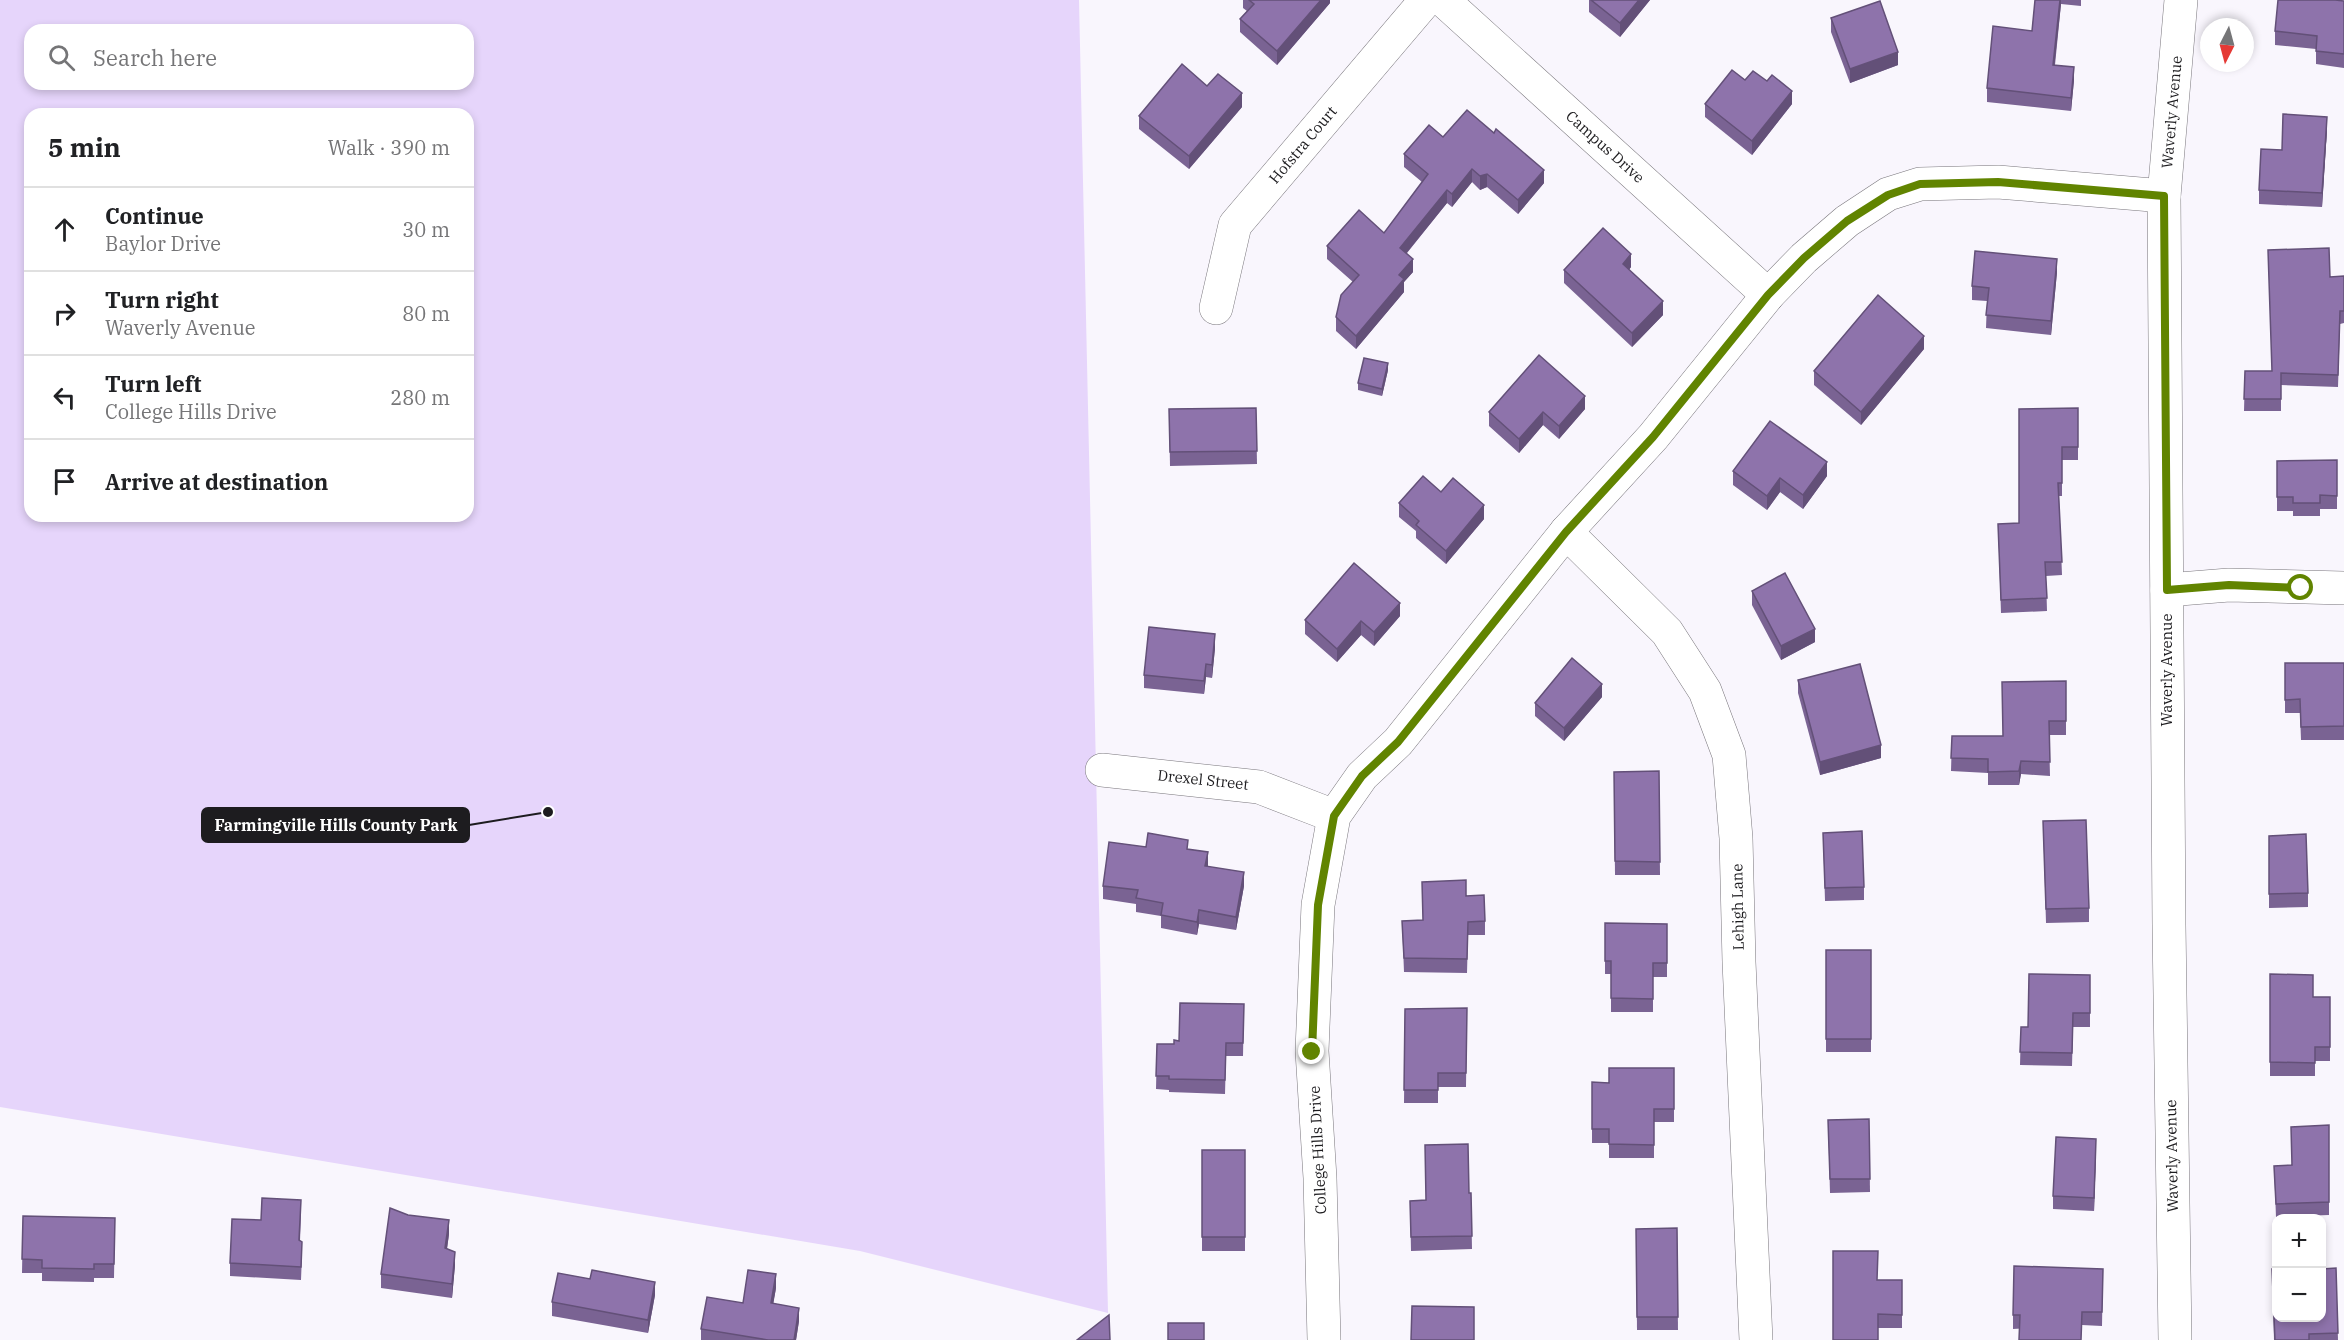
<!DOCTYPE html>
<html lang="en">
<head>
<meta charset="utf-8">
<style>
  :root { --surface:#fff; --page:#f2f2f2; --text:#202124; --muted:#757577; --line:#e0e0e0 }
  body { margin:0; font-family:"IBM Plex Serif",serif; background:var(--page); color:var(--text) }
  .controls { position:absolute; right:18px; bottom:18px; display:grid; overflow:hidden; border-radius:12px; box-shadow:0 3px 9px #0003 }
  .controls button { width:54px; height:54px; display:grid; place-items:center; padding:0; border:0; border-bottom:2px solid var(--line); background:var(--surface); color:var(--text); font:30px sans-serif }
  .compass { position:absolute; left:2200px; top:18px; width:54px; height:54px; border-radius:50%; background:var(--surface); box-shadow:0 3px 9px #0003; rotate:186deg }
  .stop { position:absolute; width:18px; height:18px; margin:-14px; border:4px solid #618400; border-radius:50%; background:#fff }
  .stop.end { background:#618400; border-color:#fff; box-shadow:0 2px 6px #0008 }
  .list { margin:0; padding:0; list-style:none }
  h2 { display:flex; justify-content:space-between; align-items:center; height:78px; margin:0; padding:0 24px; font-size:26px }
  h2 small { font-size:20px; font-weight:400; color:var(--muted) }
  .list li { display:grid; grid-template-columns:39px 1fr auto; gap:18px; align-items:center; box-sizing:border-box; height:84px; padding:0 24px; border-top:2px solid var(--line) }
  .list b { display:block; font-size:22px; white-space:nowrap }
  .list p { margin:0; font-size:20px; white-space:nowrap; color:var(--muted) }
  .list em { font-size:20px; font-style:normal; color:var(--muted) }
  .icon { flex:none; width:33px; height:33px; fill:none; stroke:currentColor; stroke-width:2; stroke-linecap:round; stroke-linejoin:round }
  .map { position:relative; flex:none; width:2344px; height:1340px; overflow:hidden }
  .search { position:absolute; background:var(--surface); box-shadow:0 3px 9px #0003; left:24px; top:24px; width:450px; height:66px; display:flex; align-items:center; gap:15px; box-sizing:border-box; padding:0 21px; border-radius:18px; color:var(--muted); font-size:22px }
  .panel { position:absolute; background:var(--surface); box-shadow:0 3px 9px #0003; left:24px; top:108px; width:450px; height:414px; border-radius:18px }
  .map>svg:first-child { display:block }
  .green { fill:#e6d5fb; fill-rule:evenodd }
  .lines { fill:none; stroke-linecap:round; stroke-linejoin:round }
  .minor-casing { stroke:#79767c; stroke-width:34 }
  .minor { stroke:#fff; stroke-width:33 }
  .wall { fill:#7a6393 }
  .shaded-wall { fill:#635078 }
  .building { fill:#8e73ab; stroke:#635078; stroke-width:1.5 }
  .route { stroke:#618400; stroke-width:8 }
  .labels { text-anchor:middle; stroke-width:4.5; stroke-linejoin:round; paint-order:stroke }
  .street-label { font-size:15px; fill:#1d1c1f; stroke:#fff }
  .leader { fill:none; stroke:#1d1c1f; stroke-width:2 }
  .callout-dot { fill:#1d1c1f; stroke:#fff; stroke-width:2 }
  .callout { fill:#1d1c1f; stroke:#1d1c1f; stroke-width:2 }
  .callout-label { font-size:16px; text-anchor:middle; font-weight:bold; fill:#fff }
</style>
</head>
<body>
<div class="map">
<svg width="2344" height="1340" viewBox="0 0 2344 1340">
  <rect width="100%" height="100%" fill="#f9f6fd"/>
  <path class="green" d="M0,0H1079L1108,1313L860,1251L0,1107ZM30,30H468V84H30ZM30,114H468V516H30Z"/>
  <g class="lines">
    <defs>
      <g id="minor">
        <path d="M1443,0L1768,295"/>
        <path d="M1216,308L1235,225L1426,0"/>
        <path d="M1566,532L1667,632L1705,691L1729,755L1736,838L1739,962L1756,1340"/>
        <path d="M2167,590L2229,585L2344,588"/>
        <path d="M1102,770L1259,787L1334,816"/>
        <path d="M1324,1340L1320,1178L1312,1051L1318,905L1334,816L1362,776L1398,742L1566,532L1653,437L1768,295L1804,258L1847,221L1888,194L1920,184L1998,182L2164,196"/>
        <path d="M2175,1340L2169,925L2164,196L2181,0"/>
      </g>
    </defs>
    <use href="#minor" class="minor-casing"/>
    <use href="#minor" class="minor"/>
  </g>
  <g class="wall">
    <path d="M1243,0H1330V3L1277,65L1240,32V19L1247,11L1243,8Z"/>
    <path d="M1589,0H1650L1620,37L1589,12Z"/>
    <path d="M2035,0H2081V6L2061,4L2055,65L2074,80L2071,111L1987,102V88L2032,31Z"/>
    <path d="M2344,1V68L2316,64V49L2275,45V31Z"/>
    <path d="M1831,18L1898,65L1850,83L1831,32Z"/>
    <path d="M1745,80L1767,81L1792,104L1752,155L1705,117V104Z"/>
    <path d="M1207,86L1242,107L1189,169L1139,129V116Z"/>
    <path d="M2327,130L2322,207L2259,204V190L2282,150Z"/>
    <path d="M1443,137L1544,183L1518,214L1487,187L1480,190L1472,182L1452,207L1447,203L1407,253L1413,272L1404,282V292L1356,349L1336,331V317L1353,282L1327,259V246L1384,233L1422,182L1404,167V154Z"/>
    <path d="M1631,267L1629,270L1663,315L1632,347L1564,283V270Z"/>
    <path d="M2057,272L2051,335L1986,328L1987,301L1972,300V286Z"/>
    <path d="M2344,276V323L2340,324L2338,387L2281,385V411H2244L2245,371H2272L2330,277Z"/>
    <path d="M1924,349L1861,425L1814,385V371Z"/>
    <path d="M1388,370L1382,396L1358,390V383Z"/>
    <path d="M1256,408L1257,464L1170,466L1169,409Z"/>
    <path d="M2078,408V460H2062V496H2059L2062,575L2046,576L2047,611L2001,613L1998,524L2019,523Z"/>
    <path d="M1585,409L1559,439L1543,425L1519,453L1489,426V412Z"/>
    <path d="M2337,460V509H2320V516H2293V511H2277V461Z"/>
    <path d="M1733,471L1827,476L1803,509L1780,492L1767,510L1733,485Z"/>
    <path d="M1441,492L1484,519L1446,564L1416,538V531L1399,517V503Z"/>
    <path d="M1752,591L1815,642L1781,660L1752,605Z"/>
    <path d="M1400,616L1374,646L1361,635L1337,662L1305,634V620Z"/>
    <path d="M1215,648L1212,678L1206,677L1204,694L1144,688V675Z"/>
    <path d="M2285,663H2344V740H2301L2300,713H2285Z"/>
    <path d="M1798,680L1881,758L1820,775L1798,693Z"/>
    <path d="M2066,681V735H2049L2050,776L2021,774L2019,785H1988V773L1951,771L1952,736H2003Z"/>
    <path d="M1602,697L1564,741L1535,716V703Z"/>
    <path d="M1659,771L1660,875H1615L1614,772Z"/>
    <path d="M2043,821L2089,908V922L2046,923Z"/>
    <path d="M1823,833L1864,887V900L1825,901Z"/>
    <path d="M2269,836L2308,893V907L2269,908Z"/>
    <path d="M1146,847L1188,849L1208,866L1244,886L1236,930L1199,924L1197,935L1161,928V916L1136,912V904L1103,899V886Z"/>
    <path d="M1422,882L1466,896L1485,921V935H1468L1467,973L1404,972L1402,921L1423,920Z"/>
    <path d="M1605,923L1667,924V977H1653V1012H1611V974H1605Z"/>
    <rect x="1826" y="950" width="45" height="102"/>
    <path d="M2270,974L2313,997H2330V1061H2315V1076H2270Z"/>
    <path d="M2090,975V1027H2073L2072,1066L2020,1065L2021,1027H2028Z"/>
    <path d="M1244,1004L1243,1056H1226L1225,1094L1169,1092V1090L1156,1089L1157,1044H1174L1179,1041Z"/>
    <path d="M1467,1008L1466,1087H1438V1103H1404L1405,1009Z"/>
    <path d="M1674,1068V1122H1654V1158H1609V1143H1592V1082L1609,1083Z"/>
    <path d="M1869,1119L1870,1192L1830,1193L1828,1120Z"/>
    <path d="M2329,1125V1215L2276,1217L2274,1166L2291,1165Z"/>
    <rect x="1202" y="1150" width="43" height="101"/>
    <path d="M2096,1153L2094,1211L2053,1209V1196Z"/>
    <path d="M1471,1193L1472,1249L1411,1251L1410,1201L1426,1200Z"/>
    <path d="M301,1213L300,1241L302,1255L301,1280L230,1276V1263L261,1220Z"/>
    <path d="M23,1216L115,1218L114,1278H94V1282L42,1281V1273H22Z"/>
    <path d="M1677,1228L1678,1330H1637L1636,1229Z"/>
    <path d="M449,1234L447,1249L455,1265L452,1298L381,1288V1274Z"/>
    <path d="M2336,1268L2338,1340H2274L2272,1269Z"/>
    <path d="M2103,1269L2102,1326L2082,1325L2013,1329V1315Z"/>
    <rect x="1878" y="1280" width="24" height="48"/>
    <path d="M776,1288L773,1304L799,1321L796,1340H701V1329L743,1303Z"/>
    <path d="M655,1295L648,1333L552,1316V1302Z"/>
  </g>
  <g class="shaded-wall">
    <path d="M1321,0H1330V3L1277,65V51Z"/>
    <path d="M1639,0H1650L1620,37V23Z"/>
    <path d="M2060,0H2061V4L2053,78V65Z"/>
    <path d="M1898,52V65L1850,83V69Z"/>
    <path d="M2074,67V80L2071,111V98Z"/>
    <path d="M1792,91V104L1752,155V141Z"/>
    <path d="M1242,93V107L1189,169V156Z"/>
    <path d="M2327,117V130L2322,207V193Z"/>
    <path d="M1472,169V182L1452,207V194Z"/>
    <path d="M1544,170V183L1518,214V200Z"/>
    <path d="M1487,174V187L1480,190V176Z"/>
    <path d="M1447,190V203L1400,261V248Z"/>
    <path d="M1631,254V267L1623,277V264Z"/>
    <path d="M1413,259V272L1404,282V292L1356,349V336L1399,275Z"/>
    <path d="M2057,259V272L2051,335V321Z"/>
    <path d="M1663,301V315L1632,347V333Z"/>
    <path d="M1924,336V349L1861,425V412Z"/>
    <path d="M1388,363V370L1382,396V389Z"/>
    <path d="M1585,396V409L1559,439V426Z"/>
    <path d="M1543,412V425L1519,453V439Z"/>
    <path d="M1827,462V476L1803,509V495Z"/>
    <path d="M1780,478V492L1767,510V496Z"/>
    <path d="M1484,505V519L1446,564V551Z"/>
    <path d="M1400,603V616L1374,646V632Z"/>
    <path d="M1361,621V635L1337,662V649Z"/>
    <path d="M1815,629V642L1781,660V646Z"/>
    <path d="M1215,634V648L1212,678V665Z"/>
    <path d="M1206,664V677L1204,694V681Z"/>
    <path d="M1602,684V697L1564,741V728Z"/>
    <path d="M1881,745V758L1820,775V762Z"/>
    <path d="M2021,761V774L2019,785V771Z"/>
    <path d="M1208,852V866L1205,879V866Z"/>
    <path d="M1244,872V886L1236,930V917Z"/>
    <path d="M1199,910V924L1197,935V922Z"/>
    <path d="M2096,1139V1153L2094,1211V1198Z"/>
    <path d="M449,1220V1234L445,1262V1248Z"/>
    <path d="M455,1252V1265L452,1298V1284Z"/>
    <path d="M776,1274V1288L771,1317V1303Z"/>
    <path d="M655,1282V1295L648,1333V1320Z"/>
    <path d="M799,1308V1321L796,1340H794Z"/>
  </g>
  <g class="building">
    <path d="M1249,0H1321L1277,51L1240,19L1254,4Z"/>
    <path d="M1591,0H1639L1620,23Z"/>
    <path d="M2035,0H2060L2053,65L2074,67L2071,98L1987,88L1993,26L2032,31Z"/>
    <path d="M2278,0H2335L2344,1V54L2316,51L2317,36L2275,31Z"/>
    <path d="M1880,1L1898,52L1850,69L1831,18Z"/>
    <path d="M1182,64L1207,86L1218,74L1242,93L1189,156L1139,116Z"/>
    <path d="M1732,70L1745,80L1753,71L1767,81L1772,75L1792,91L1752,141L1705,104Z"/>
    <path d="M1467,110L1494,133L1496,129L1544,170L1518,200L1487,174L1480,176L1472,169L1452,194L1447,190L1400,248L1413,259L1399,275L1404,279L1356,336L1336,317L1341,295L1359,275L1327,246L1359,210L1384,233L1428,174L1404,154L1429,125L1443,137Z"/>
    <path d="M2283,114L2327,117L2322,193L2259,190L2261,149L2282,150Z"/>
    <path d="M1603,228L1631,254L1623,264L1663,301L1632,333L1564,270Z"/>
    <path d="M2329,248L2330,277L2344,276V311H2340L2338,375L2281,373V399H2244L2245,371H2272L2268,250Z"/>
    <path d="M1975,251L2057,259L2051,321L1986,315L1989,288L1972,286Z"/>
    <path d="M1878,295L1924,336L1861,412L1814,371Z"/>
    <path d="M1539,355L1585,396L1559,426L1543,412L1519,439L1489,412Z"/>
    <path d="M1364,358L1388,363L1382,389L1358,383Z"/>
    <path d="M1256,408L1257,451L1170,452L1169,409Z"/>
    <path d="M2078,408V447H2062V483H2058L2062,562H2045L2047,598L2001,600L1998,524L2019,523V409Z"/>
    <path d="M1770,421L1827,462L1803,495L1780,478L1767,496L1733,471Z"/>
    <path d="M2337,460V496L2320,495V503H2293V497H2277V461Z"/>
    <path d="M1423,476L1441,492L1453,478L1484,505L1446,551L1416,525L1419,521L1399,503Z"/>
    <path d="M1354,563L1400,603L1374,632L1361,621L1337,649L1305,620Z"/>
    <path d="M1785,573L1815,629L1781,646L1752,591Z"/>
    <path d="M1149,627L1215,634L1212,665L1206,664L1204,681L1144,675Z"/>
    <path d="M1572,658L1602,684L1564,728L1535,703Z"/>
    <path d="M2285,663H2344V726L2301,727L2300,699L2285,700Z"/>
    <path d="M1860,664L1881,745L1820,762L1798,680Z"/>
    <path d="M2066,681V721H2049L2050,762L2021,761L2019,771L1988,772V759L1951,758L1952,736H2003L2002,682Z"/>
    <path d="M1659,771L1660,862L1615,861L1614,772Z"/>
    <path d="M2086,820L2089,908L2046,909L2043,821Z"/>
    <path d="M1862,831L1864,887L1825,888L1823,833Z"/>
    <path d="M1148,833L1188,840L1187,849L1208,852L1205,866L1244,872L1236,917L1199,910L1197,922L1161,915L1163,903L1136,898L1138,890L1103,886L1109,842L1146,847Z"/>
    <path d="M2306,834L2308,893L2269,894V836Z"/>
    <path d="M1466,880V896L1484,895L1485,921L1468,922L1467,959L1404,958L1402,921L1423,920L1422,882Z"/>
    <path d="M1605,923L1667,924V963H1653V999L1611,998V961H1605Z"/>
    <rect x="1826" y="950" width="45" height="89"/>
    <path d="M2029,974L2090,975V1013H2073L2072,1053L2020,1052L2021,1027H2028Z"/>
    <path d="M2270,974L2313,975V997H2330V1047H2315V1063L2270,1062Z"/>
    <path d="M1180,1003L1244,1004L1243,1043H1226L1225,1080L1169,1079V1076H1156L1157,1044H1174V1040L1179,1041Z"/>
    <path d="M1467,1008L1466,1073H1438V1090H1404L1405,1009Z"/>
    <path d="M1609,1068H1674V1109H1654V1145L1609,1144V1129H1592V1082L1609,1083Z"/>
    <path d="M1869,1119L1870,1179H1830L1828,1120Z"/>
    <path d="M2329,1125V1202L2276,1204L2274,1166L2292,1165L2291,1127Z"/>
    <path d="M2056,1137L2096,1139L2094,1198L2053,1196Z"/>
    <path d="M1468,1144L1469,1193H1471L1472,1236L1411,1237L1410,1201L1426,1200L1425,1145Z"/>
    <rect x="1202" y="1150" width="43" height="87"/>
    <path d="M262,1198L301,1200L299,1240L302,1242L301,1267L230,1263L232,1219L261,1220Z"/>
    <path d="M390,1208L408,1215L449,1220L445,1248L455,1252L452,1284L381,1274Z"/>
    <path d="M23,1216L115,1218L114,1264H94V1269L42,1268V1260L22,1259Z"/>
    <path d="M1677,1228L1678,1317H1637L1636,1229Z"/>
    <path d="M1833,1251H1878L1877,1280H1902V1315L1878,1314V1340H1833Z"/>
    <path d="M2014,1266L2103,1269L2102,1312H2082L2081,1340H2019L2020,1315H2013Z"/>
    <path d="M2336,1268L2338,1333L2309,1334V1340H2275L2272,1269H2277V1317H2322V1269Z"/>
    <path d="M592,1270L655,1282L648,1320L552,1302L558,1273L590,1279Z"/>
    <path d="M748,1270L776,1274L771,1303L799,1308L794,1340H768L701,1329L707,1297L743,1303Z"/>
    <path d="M1412,1306L1474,1307V1340H1411Z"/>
    <path d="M1109,1315L1110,1340H1077Z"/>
    <rect x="1168" y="1323" width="36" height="17"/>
  </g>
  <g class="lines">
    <path class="route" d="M1312,1052L1318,905L1334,816L1362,776L1398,742L1566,532L1653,437L1768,295L1804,258L1847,221L1888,195L1920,184L1998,182L2164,196L2167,590L2229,585L2301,588"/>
  </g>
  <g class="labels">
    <g class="street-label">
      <text transform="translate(2172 112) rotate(-85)" y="5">Waverly Avenue</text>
      <text transform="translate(1303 145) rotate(-50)" y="5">Hofstra Court</text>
      <text transform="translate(1605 147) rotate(42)" y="5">Campus Drive</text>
      <text transform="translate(2167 670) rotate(-90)" y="5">Waverly Avenue</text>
      <text transform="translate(1203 780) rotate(6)" y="5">Drexel Street</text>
      <text transform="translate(1738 907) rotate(-91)" y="5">Lehigh Lane</text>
      <text transform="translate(1318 1150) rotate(-93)" y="5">College Hills Drive</text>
      <text transform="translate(2172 1156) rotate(-91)" y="5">Waverly Avenue</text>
    </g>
  </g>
  <path class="leader" d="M548 812L469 825"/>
  <circle class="callout-dot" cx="548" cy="812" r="6"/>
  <rect class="callout" x="202" y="808" width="267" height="34" rx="6"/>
  <g class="callout-label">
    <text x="336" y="831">Farmingville Hills County Park</text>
  </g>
</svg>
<div class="controls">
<button>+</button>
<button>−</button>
</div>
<svg class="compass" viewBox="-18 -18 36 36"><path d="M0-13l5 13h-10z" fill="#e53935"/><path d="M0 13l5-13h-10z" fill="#757577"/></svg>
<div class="stop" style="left:2301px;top:588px"></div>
<div class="stop end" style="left:1312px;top:1052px"></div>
<div class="search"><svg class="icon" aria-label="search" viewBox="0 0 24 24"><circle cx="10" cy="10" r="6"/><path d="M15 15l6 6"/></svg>Search here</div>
<section class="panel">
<h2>5 min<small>Walk · 390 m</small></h2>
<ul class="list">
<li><svg class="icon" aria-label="ahead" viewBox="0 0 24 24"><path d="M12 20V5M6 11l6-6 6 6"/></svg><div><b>Continue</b><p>Baylor Drive</p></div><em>30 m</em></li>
<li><svg class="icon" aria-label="right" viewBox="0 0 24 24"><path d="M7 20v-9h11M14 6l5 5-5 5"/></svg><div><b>Turn right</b><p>Waverly Avenue</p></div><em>80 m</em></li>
<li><svg class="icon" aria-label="left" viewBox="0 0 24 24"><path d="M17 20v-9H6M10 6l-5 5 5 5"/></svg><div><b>Turn left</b><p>College Hills Drive</p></div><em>280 m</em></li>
<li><svg class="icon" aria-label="arrive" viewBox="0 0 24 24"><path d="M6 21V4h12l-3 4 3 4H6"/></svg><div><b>Arrive at destination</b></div></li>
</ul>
</section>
</div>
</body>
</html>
